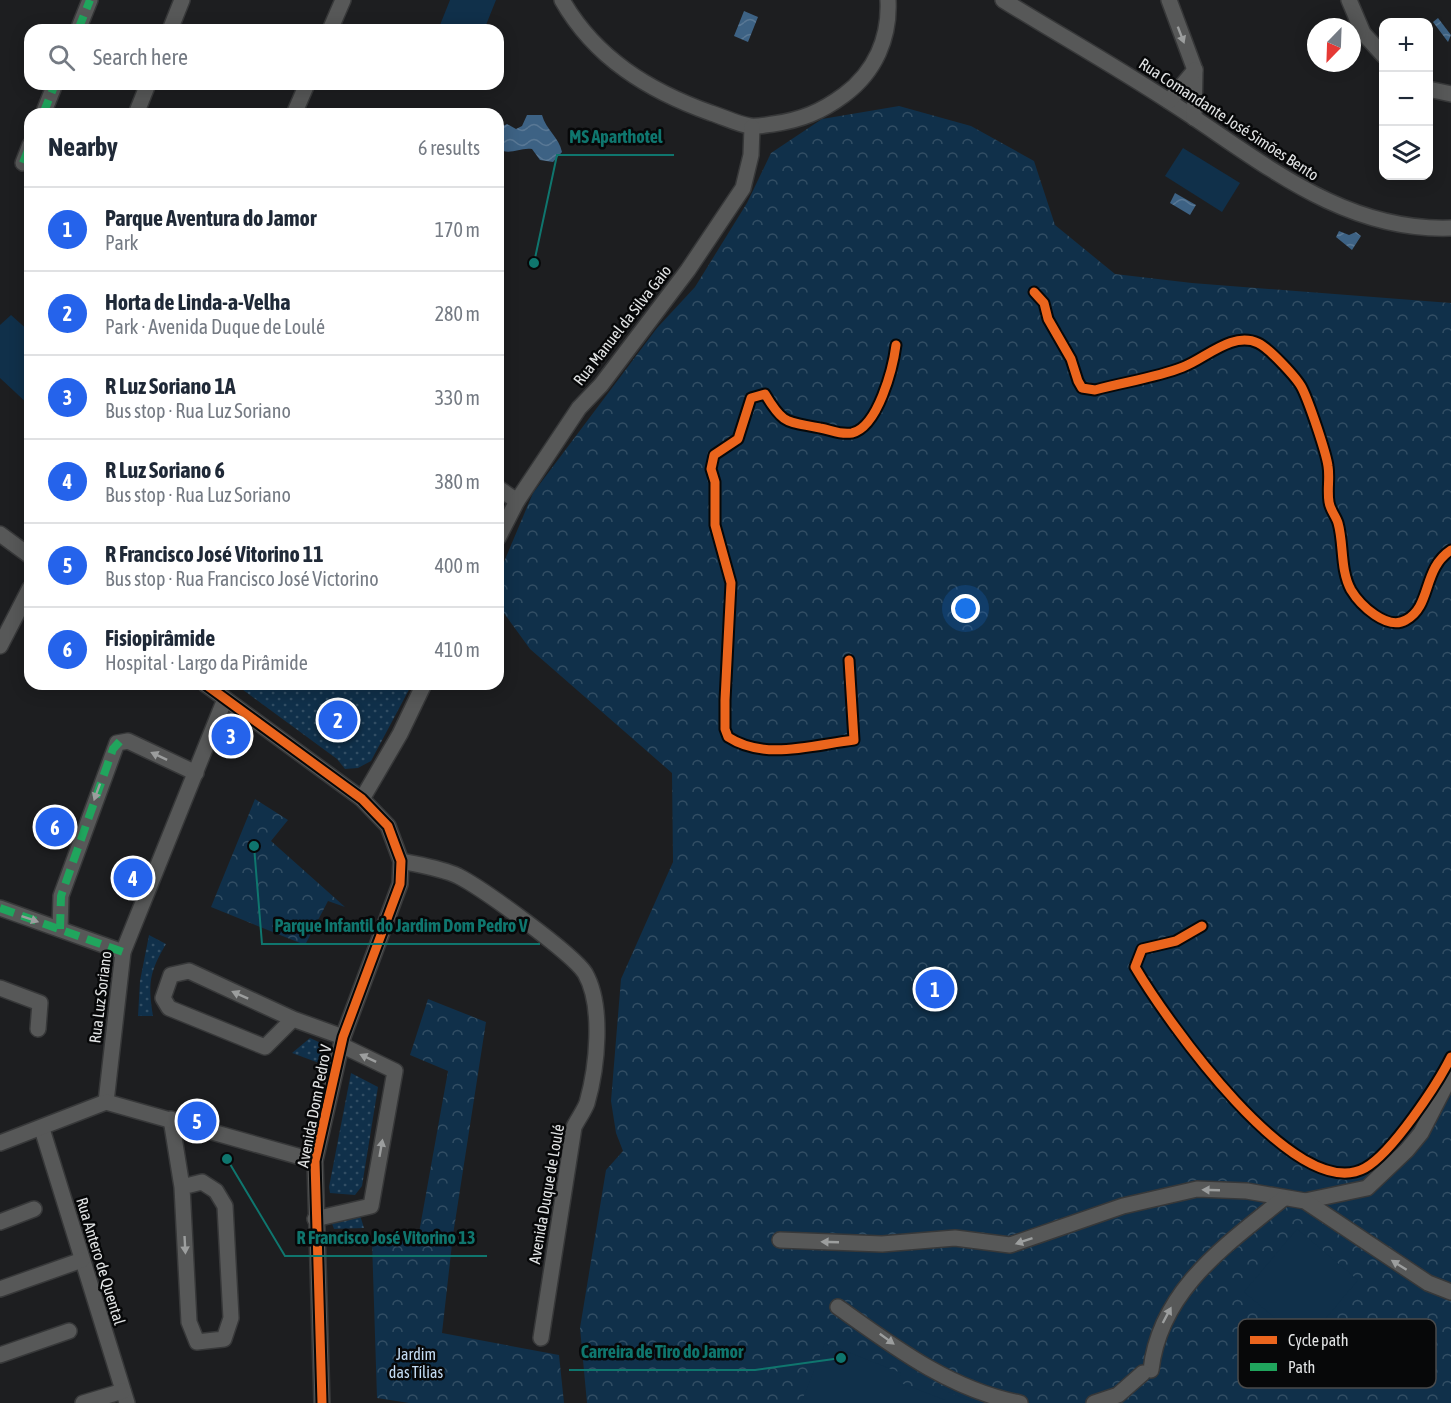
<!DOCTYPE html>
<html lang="en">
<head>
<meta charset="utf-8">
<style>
  :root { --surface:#fff; --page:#f6f6f7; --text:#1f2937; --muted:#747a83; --line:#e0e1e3; --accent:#2563eb }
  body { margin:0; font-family:"Asap Condensed",sans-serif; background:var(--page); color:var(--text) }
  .controls { position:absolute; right:18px; top:18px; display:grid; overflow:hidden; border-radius:12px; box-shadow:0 3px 15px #0003 }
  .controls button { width:54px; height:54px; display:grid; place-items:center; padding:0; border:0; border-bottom:2px solid var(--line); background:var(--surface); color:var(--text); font:30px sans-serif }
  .compass { position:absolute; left:1307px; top:18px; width:54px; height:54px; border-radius:50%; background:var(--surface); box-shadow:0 3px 15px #0003; rotate:203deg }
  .you { position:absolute; left:966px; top:609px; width:21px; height:21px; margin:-15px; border:4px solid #fff; border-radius:50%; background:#1a73e8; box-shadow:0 0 0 9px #1a73e833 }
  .badge { display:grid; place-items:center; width:39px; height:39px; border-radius:50%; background:var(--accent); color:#fff; font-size:20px; font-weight:700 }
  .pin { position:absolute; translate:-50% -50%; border:3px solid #fff; box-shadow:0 2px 6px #0006 }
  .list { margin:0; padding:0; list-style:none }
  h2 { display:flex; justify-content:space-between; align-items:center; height:78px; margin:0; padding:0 24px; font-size:26px }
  h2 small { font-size:20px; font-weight:400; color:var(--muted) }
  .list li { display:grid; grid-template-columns:39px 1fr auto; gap:18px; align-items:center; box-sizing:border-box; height:84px; padding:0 24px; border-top:2px solid var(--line) }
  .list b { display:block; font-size:22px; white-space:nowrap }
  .list p { margin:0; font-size:20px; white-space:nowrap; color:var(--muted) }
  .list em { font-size:20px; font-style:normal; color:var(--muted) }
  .icon { flex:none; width:33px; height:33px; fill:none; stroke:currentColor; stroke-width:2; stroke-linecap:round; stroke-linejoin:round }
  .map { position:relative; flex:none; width:1451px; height:1403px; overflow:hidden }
  .search { position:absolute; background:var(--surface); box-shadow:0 3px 15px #0003; left:24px; top:24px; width:480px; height:66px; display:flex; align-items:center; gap:15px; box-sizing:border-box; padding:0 21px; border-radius:18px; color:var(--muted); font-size:22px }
  .panel { position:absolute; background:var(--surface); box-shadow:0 3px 15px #0003; left:24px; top:108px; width:480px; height:582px; border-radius:18px }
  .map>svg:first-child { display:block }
  .grass { fill:url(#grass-dots) }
  .forest { fill:url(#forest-crowns) }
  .pitch { fill:#10304a }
  .water { fill:url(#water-waves) }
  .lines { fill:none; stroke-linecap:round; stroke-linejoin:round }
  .minor-casing { stroke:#373839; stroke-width:18 }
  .minor { stroke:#575858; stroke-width:15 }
  .quiet { stroke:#20a55d; stroke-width:8; stroke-dasharray:15 8; stroke-linecap:butt }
  .cycleway-casing { stroke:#070809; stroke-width:13 }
  .cycleway { stroke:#eb651d; stroke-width:9 }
  .oneway { fill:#9c9e9e }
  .labels { text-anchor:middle; stroke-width:5; stroke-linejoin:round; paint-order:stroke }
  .street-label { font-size:16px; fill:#e2e4e5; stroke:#070809 }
  .park-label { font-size:16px; fill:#c4dcf4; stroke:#070809 }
  .key { fill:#070809; stroke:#494a4b; stroke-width:1.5 }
  .key-label { font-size:16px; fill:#e2e4e5 }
  .leader { fill:none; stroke:#0f766e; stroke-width:2 }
  .callout-dot { fill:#0f766e; stroke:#070809; stroke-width:2 }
  .callout-label { font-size:18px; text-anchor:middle; font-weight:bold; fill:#0f766e; stroke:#070809; stroke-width:5; stroke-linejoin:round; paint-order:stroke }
</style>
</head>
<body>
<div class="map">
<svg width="1451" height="1403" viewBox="0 0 1451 1403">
  <defs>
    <pattern id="grass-dots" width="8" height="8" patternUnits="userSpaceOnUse" patternTransform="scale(1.5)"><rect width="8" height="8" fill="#10304a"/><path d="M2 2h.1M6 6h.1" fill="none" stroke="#324e64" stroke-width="1.8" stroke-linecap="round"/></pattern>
    <pattern id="forest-crowns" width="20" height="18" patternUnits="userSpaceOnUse" patternTransform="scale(1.5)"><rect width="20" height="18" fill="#10304a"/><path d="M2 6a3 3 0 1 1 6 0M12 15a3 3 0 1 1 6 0" fill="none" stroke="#324e64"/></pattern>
    <pattern id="water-waves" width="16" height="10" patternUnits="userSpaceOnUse" patternTransform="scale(1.5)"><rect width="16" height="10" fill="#3d6284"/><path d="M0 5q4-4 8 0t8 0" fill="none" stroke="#597895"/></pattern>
  </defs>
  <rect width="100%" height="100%" fill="#1d1e20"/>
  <g class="grass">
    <path d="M235,684H412L371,761L358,768L345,769L337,759Z"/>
    <path d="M149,935L166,944C149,973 148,983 153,1016H138L140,981Z"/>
    <path d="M310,1038L325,1045L319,1063L292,1053Z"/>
    <path d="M351,1073L378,1087L362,1186L355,1195L330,1193L329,1187Z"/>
    <path d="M359,1212L364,1228L334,1229L331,1221Z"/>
  </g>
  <g class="forest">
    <path d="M899,106L971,126L1034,161L1055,225L1115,274L1192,283L1451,303V1403H587L580,1328L606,1170L623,1151L616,1133L611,1101L621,979L673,862L672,773L530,649L498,605V576L533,493L657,328L695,287L747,203L771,153L822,119Z"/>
    <path d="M255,799L288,820L271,841L345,907L328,901L305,945L211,907Z"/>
    <path d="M428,999L486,1022L453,1235L442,1333L559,1355L564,1403H409L377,1398L372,1241L381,1233L417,1244L448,1071L410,1055Z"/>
  </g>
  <g class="pitch">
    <path d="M450,0H496L484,30H438Z"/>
    <path d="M1183,148L1240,183L1222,212L1165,176Z"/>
    <path d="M11,315L30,332V406L0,378V325Z"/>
    <path d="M1297,1229L1358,1280L1305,1343L1244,1292Z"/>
    <path d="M825,1343L901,1373L898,1382L945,1400L948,1392L976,1403H801Z"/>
  </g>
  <g class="water">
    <path d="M744,11L758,17L748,42L734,36Z"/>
    <path d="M1438,18L1451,35L1448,42L1433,22Z"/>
    <path d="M527,115H542C546,130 559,137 562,152L553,162L540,160L532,149C520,147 510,156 498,149L501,127L507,124L516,129L522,126Z"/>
    <path d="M1175,193L1196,205L1190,215L1170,203Z"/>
    <path d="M1339,231L1349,235L1356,232L1361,236L1352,250L1336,237Z"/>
  </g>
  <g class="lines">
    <defs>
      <g id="minor">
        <path d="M562,0C595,58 649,91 711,113C724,117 737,124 750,126C757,127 766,125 773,124C801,120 821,112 844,95C875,72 890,38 888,0"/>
        <path d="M1003,0C1058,34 1115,66 1170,102C1258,158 1340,232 1451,228"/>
        <path d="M1169,0L1195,70L1194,118"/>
        <path d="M1349,0L1363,33L1384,56"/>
        <path d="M78,30L90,0"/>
        <path d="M170,30L182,0"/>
        <path d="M330,30L343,0"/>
        <path d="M1428,89L1451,94"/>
        <path d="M1169,101L1195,70"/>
        <path d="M43,114L55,84"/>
        <path d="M136,114L148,84"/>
        <path d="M294,114L307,84"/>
        <path d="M23,163L30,145"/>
        <path d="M498,488L517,501"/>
        <path d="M0,534L30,556"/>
        <path d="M498,538L517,501L579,408L601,385L688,270L743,188L751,155L752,127"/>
        <path d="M0,646L30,588"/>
        <path d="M205,684L362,799L388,826L401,861L400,884L343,1037L315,1161L322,1403"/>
        <path d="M362,799L400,734L424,684"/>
        <path d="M401,861C419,865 441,868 458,876C482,888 572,953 585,973C604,1006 597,1068 587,1103C584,1111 578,1119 574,1127L541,1338"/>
        <path d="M0,908L123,952"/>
        <path d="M60,929L61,896L117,743L128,741L196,773"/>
        <path d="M0,988L40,1003L38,1029"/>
        <path d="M293,1019L265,1047L169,1008L163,998L171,975L189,971L293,1019L343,1037"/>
        <path d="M106,1102L123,952L225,699"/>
        <path d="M171,1119L182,1187L189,1322L197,1342L224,1339L231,1318L225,1206L216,1191L202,1182L182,1187"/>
        <path d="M42,1129L127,1403"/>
        <path d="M0,1143L106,1102L315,1161"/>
        <path d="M1305,1201L1367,1188L1407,1150L1421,1133L1451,1075"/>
        <path d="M315,1219L371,1206L395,1071L341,1045"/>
        <path d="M0,1222L34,1209"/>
        <path d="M780,1240L882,1244L955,1238L1010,1245L1123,1206L1197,1189L1247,1191L1305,1201L1428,1283L1451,1292"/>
        <path d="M0,1289L82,1260"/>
        <path d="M838,1307C894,1347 951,1390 1020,1403"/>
        <path d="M0,1355L69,1331"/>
        <path d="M1151,1370C1160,1290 1226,1245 1284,1198"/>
        <path d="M83,1403L123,1391"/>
        <path d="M1094,1403L1118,1395L1143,1373"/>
      </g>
    </defs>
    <use href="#minor" class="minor-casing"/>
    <use href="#minor" class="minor"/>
    <g class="quiet">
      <path d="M78,30L90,0"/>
      <path d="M43,114L55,84"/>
      <path d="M23,163L30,145"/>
      <path d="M0,908L123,952"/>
      <path d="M60,929L61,896L113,749L121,740"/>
    </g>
    <defs>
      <g id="cycleway">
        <path d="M1034,292L1044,303L1048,319L1071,359L1078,381L1082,388L1095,390C1124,382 1155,378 1183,367C1205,359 1232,331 1258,343C1269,348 1297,378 1302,388C1309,402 1326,452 1328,466C1330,478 1327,490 1329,502C1330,510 1336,516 1338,523C1344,544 1340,570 1351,590C1360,605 1387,631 1406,620C1432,606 1422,569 1451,550"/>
        <path d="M849,660L854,740C813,745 765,761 728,737L725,729V700L731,583L715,525V482L711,469L714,455L738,439L751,398L765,394C784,426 787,421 820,428C832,430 839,435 852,433C878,427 893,368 896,345"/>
        <path d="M205,684L362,799L388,826L401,861L400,884L343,1037L315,1161L322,1403"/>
        <path d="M1202,926L1176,941L1142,949L1135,967C1165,1018 1296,1206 1365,1168C1392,1153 1437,1085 1451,1057"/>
      </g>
    </defs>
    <use href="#cycleway" class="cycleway-casing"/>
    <use href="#cycleway" class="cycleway"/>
  </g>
  <defs><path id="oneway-solid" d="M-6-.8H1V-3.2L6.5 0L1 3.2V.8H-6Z" transform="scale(1.5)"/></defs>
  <g class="oneway">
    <use href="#oneway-solid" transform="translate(1181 35) rotate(69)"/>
    <use href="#oneway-solid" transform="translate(159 756) rotate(-155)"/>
    <use href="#oneway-solid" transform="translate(97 792) rotate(110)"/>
    <use href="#oneway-solid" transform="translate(30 919) rotate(19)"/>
    <use href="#oneway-solid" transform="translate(240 995) rotate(-156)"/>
    <use href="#oneway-solid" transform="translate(368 1058) rotate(-155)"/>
    <use href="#oneway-solid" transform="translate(381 1148) rotate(-80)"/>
    <use href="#oneway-solid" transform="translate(1211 1190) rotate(-178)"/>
    <use href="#oneway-solid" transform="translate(1024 1241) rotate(161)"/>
    <use href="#oneway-solid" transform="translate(830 1242) rotate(-178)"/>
    <use href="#oneway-solid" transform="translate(185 1245) rotate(87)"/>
    <use href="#oneway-solid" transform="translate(1399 1265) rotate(-148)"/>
    <use href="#oneway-solid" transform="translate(1167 1315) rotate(-62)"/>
    <use href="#oneway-solid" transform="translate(887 1339) rotate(36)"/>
  </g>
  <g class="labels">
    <g class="street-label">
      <text transform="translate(1229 119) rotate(33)" y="6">Rua Comandante José Simões Bento</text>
      <text transform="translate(622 325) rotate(-52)" y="6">Rua Manuel da Silva Gaio</text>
      <text transform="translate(100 997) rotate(-83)" y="6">Rua Luz Soriano</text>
      <text transform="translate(314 1106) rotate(-79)" y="6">Avenida Dom Pedro V</text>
      <text transform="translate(546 1194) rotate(-80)" y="6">Avenida Duque de Loulé</text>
      <text transform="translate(101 1261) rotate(73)" y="6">Rua Antero de Quental</text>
    </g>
    <g class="park-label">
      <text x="416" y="1360">Jardim<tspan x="416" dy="18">das Tílias</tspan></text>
    </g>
  </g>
  <rect x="1238" y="1319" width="198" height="69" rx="9" class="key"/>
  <rect x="1250" y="1336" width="27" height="8" fill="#eb651d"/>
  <rect x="1250" y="1363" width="27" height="8" fill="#20a55d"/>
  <g class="key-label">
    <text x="1288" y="1346">Cycle path</text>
    <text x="1288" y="1373">Path</text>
  </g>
  <path class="leader" d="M534 263L557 155H674M254 846L262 944H540M227 1159L285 1256H487M841 1358L755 1370H569"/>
  <g class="callout-dot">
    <circle cx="534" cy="263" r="6"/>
    <circle cx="254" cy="846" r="6"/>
    <circle cx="227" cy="1159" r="6"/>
    <circle cx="841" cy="1358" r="6"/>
  </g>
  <g class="callout-label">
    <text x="616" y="143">MS Aparthotel</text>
    <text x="401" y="932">Parque Infantil do Jardim Dom Pedro V</text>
    <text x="386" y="1244">R Francisco José Vitorino 13</text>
    <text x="662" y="1358">Carreira de Tiro do Jamor</text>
  </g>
</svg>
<div class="controls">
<button>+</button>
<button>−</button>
<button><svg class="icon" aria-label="layers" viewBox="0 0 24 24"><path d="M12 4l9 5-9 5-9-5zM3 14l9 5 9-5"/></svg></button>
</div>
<svg class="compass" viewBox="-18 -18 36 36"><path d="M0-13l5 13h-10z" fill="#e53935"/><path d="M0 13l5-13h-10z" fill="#747a83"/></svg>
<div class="you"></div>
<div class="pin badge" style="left:935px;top:989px">1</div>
<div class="pin badge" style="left:338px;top:720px">2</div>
<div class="pin badge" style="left:231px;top:736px">3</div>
<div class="pin badge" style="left:133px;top:878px">4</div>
<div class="pin badge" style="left:197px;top:1121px">5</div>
<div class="pin badge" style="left:55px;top:827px">6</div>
<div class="search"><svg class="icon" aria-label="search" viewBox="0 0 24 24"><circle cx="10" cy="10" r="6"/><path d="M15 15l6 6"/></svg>Search here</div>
<section class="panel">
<h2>Nearby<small>6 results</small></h2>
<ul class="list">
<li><span class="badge">1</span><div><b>Parque Aventura do Jamor</b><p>Park</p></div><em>170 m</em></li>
<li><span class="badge">2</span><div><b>Horta de Linda-a-Velha</b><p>Park · Avenida Duque de Loulé</p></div><em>280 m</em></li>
<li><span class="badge">3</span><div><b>R Luz Soriano 1A</b><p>Bus stop · Rua Luz Soriano</p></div><em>330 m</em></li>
<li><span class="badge">4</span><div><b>R Luz Soriano 6</b><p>Bus stop · Rua Luz Soriano</p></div><em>380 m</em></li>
<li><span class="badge">5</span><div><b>R Francisco José Vitorino 11</b><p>Bus stop · Rua Francisco José Victorino</p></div><em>400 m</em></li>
<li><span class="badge">6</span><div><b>Fisiopirâmide</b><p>Hospital · Largo da Pirâmide</p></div><em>410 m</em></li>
</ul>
</section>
</div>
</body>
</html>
